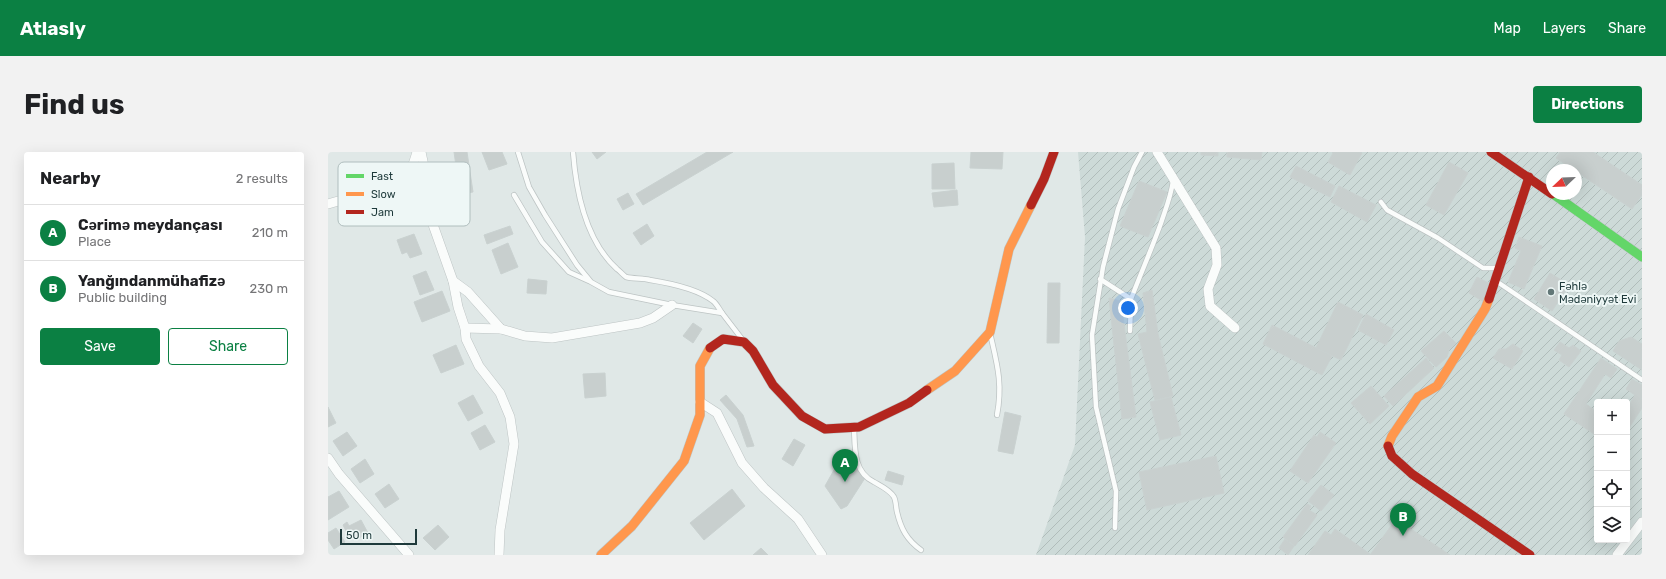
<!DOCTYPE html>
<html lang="en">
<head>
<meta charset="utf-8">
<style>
  :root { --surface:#fff; --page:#f2f2f2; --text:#202124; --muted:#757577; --line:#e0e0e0; --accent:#0b8043 }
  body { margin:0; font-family:Rubik,sans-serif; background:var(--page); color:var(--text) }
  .controls { position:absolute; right:12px; bottom:12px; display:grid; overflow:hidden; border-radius:4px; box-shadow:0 4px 16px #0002 }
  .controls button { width:36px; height:36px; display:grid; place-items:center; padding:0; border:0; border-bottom:1px solid var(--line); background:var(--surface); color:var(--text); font:20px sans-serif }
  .compass { position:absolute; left:1218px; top:12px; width:36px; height:36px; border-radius:50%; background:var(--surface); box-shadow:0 4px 16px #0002; rotate:247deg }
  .scale { position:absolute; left:12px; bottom:10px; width:77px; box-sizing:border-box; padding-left:4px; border:2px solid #1e3a3b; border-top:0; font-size:11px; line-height:14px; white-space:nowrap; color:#1e3a3b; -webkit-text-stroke:3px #eef7f6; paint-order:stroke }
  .you { position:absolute; left:800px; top:156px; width:14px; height:14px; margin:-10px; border:3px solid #fff; border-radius:50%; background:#1a73e8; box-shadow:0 0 0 6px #1a73e833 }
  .badge { display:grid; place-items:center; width:26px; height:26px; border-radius:50%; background:var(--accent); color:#fff; font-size:13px; font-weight:700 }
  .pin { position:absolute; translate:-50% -33px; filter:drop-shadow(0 1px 2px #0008) }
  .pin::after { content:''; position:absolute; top:21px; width:14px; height:12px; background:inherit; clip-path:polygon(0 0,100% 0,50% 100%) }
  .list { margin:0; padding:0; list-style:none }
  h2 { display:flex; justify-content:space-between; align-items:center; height:52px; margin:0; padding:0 16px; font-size:17px }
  h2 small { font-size:13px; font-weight:400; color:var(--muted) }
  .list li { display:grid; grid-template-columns:26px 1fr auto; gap:12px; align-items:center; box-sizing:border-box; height:56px; padding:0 16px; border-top:1px solid var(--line) }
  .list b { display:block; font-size:15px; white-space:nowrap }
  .list p { margin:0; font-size:13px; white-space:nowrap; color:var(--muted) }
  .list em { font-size:13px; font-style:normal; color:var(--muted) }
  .actions { display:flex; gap:8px; padding:12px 16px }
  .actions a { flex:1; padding:9px 0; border:1px solid var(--accent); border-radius:4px; text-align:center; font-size:14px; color:var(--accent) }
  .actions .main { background:var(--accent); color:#fff }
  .icon { flex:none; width:22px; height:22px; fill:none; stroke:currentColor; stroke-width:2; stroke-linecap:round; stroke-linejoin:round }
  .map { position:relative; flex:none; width:1314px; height:403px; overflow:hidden; border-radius:4px }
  header { display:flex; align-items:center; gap:24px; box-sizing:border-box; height:56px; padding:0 20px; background:var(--accent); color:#fff }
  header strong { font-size:19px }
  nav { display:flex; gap:22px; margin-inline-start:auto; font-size:14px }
  .intro { display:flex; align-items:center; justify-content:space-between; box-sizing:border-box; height:96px; padding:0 24px }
  h1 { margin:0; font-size:28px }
  .button { padding:10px 18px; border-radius:4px; background:var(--accent); color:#fff; font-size:14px; font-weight:700 }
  main { display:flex; gap:24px; padding:0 24px }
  aside { flex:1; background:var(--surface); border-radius:4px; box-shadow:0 4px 16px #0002 }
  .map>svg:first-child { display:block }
  .industrial { fill:url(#industrial-furrows); fill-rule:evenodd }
  .building { fill:#c8cfce; stroke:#c9d1d0 }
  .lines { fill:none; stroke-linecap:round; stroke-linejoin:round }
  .lane-casing { stroke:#bdc4c4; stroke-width:6 }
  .street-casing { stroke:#bdc4c4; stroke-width:10 }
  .fast-casing { stroke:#bdc5c5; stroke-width:10 }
  .slow-casing { stroke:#bdc5c5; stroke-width:10 }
  .jam-casing { stroke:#bdc5c5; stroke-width:10 }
  .lane { stroke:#fafcfb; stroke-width:4.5 }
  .street { stroke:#fafcfb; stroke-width:9 }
  .fast { stroke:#63d668; stroke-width:9 }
  .slow { stroke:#ff974d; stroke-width:9 }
  .jam { stroke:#b3261e; stroke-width:9 }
  .poi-dot { fill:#627777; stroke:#eef7f6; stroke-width:1.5 }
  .labels { text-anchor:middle; stroke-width:4; stroke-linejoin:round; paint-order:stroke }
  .poi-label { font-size:11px; fill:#1e3a3b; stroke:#eef7f6; text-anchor:start }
  .key { fill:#eef7f6; stroke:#b0bebe; stroke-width:1 }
  .key-label { font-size:11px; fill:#1e3a3b }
</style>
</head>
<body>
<header>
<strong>Atlasly</strong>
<nav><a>Map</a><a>Layers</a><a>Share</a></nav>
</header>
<div class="intro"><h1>Find us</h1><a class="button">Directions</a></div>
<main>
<aside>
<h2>Nearby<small>2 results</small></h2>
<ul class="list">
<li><span class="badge">A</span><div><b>Cərimə meydançası</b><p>Place</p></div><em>210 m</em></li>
<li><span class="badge">B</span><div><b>Yanğındanmühafizə</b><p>Public building</p></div><em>230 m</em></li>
</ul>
<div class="actions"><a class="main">Save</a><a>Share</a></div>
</aside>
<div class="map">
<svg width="1314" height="403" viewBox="0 0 1314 403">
  <defs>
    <pattern id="industrial-furrows" width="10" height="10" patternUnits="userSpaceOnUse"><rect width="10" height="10" fill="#cddad8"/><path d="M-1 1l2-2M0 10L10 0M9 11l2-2" fill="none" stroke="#b0bcba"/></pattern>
  </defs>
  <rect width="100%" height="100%" fill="#e0e8e7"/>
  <path class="industrial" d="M750,0H1314V403H708L747,293L757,85ZM1224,18H1248V42H1224ZM1269,250H1299V388H1269Z"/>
  <g class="building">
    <path d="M126,0H139L145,40L132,42Z"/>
    <path d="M154,0H174L179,12L161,18Z"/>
    <path d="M264,0H278L269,7Z"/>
    <path d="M379,0H405L315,53L308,42Z"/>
    <path d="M643,0H675L674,17L642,16Z"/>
    <path d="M873,0H890V4L873,3Z"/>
    <path d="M899,0H934L933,8L899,5Z"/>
    <path d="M1004,0H1032L1034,1L1022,23L1000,10L1005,1Z"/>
    <path d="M1232,0H1265L1314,33V43L1304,57L1228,6Z"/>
    <path d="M1121,10L1140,21L1116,63L1098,53Z"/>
    <path d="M626,11L627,37H604V12Z"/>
    <path d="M968,14L1007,34L1002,45L962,25Z"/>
    <path d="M811,29L839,40L820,85L792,74Z"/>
    <path d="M1011,34L1048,53L1039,70L1003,50Z"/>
    <path d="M629,38L630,53L606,55L604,41Z"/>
    <path d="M300,41L306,52L295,58L289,47Z"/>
    <path d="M319,72L326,84L313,93L305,81Z"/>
    <path d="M182,74L185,82L159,92L156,83Z"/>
    <path d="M86,82L94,102L82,106L79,100L74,102L69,88Z"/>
    <path d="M1191,85L1214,94L1196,137L1180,130L1193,99L1187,96Z"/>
    <path d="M180,91L190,115L173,122L164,98Z"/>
    <path d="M98,119L106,138L92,143L85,124Z"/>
    <path d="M1222,121L1241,133L1224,159L1206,147Z"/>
    <path d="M1149,125L1164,133L1156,150L1141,141Z"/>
    <path d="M200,127L219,129L218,142L199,141Z"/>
    <path d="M720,131H732L731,191H719Z"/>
    <path d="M824,138L830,182L845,244L827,248L810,182L819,180L815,141Z"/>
    <path d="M114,139L122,159L94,170L86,150Z"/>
    <path d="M781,146L793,149L808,265L794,267Z"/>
    <path d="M1010,150L1035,163L1013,208L988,196Z"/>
    <path d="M1038,162L1066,178L1058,193L1030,178Z"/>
    <path d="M365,171L374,177L365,191L355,184Z"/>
    <path d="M944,173L1004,204L994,223L935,192Z"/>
    <path d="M1116,179L1128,191L1121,198L1119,205L1108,215L1093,199Z"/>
    <path d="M1303,185L1314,192V218L1285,199L1291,189Z"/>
    <path d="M1232,190L1241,196L1245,193L1253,199L1241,215L1231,208L1234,203L1226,198Z"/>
    <path d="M1185,192L1195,199L1184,217L1165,206L1171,197H1178Z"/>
    <path d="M128,193L136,212L113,221L105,203Z"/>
    <path d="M1098,206L1106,216L1065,254L1056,244Z"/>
    <path d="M1273,206L1289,217L1283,226L1277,222L1258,252L1269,260V284L1236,262Z"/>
    <path d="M277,221L278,244L257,246L255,222Z"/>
    <path d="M1304,227L1314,233V256L1299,279V256L1307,243L1298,237Z"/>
    <path d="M1043,234L1061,254L1042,272L1023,251Z"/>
    <path d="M145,243L155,261L140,269L130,251Z"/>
    <path d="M398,243L415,263L426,294L419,295L409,267L392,248Z"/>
    <path d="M843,245L853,283L832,288L822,250Z"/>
    <path d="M0,255L8,271L0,275Z"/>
    <path d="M677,260L693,264L685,302L670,299Z"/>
    <path d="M157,273L167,290L152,298L143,281Z"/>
    <path d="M19,280L29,294L15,304L5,289Z"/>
    <path d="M992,280L1008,291L980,331L962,319L986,283L989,285Z"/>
    <path d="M466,287L477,293L465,314L454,307Z"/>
    <path d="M515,302H523L537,326L519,354L513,357L497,334Z"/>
    <path d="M888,304L896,341L819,358L811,320Z"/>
    <path d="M37,307L46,322L32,331L23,317Z"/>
    <path d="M560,319L576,324L574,333L557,328Z"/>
    <path d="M61,332L71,347L57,356L47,342Z"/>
    <path d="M993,333L1006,343L993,359L980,349Z"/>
    <path d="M404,337L417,354L376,388L362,371Z"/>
    <path d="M11,339L21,355L0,368V345Z"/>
    <path d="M979,352L983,354L981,358L989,363L967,394L955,385Z"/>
    <path d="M1068,367L1122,403H1042Z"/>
    <path d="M33,368L40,381L27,388L26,385L22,387L15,373L19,370L21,374Z"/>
    <path d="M110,373L121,385L107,398L95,386Z"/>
    <path d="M8,376L17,390L6,397L0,388V381Z"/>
    <path d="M1007,377L1042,402V403H980L997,379L1003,383Z"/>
    <path d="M957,387L966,394L960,403L951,396Z"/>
    <path d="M433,396L440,403H425Z"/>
  </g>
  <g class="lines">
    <defs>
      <g id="lane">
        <path d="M190,0L201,35L217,63L249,113L263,130L281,140L344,153L394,161L414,187"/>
        <path d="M245,0C248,39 258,89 289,117C292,119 295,123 298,125C305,127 315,126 322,128C341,131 370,137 385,149C389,152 391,157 394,161"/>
        <path d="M186,43L214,90L241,120L261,129"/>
        <path d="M1053,50L1059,58L1110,86L1155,116H1171"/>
        <path d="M772,127L803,147L802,179"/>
        <path d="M1168,129L1314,228"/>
        <path d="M803,147C813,121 824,96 833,71C838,56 843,44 845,29"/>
        <path d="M662,181C669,212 675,231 669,263"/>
        <path d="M526,275C527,296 525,320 546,330C553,334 562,338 566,345C568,349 568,356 569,360C573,377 579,388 593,398"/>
        <path d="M787,376L788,339L768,255L764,183L775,115L790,57L806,15L814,0"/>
      </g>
      <g id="street">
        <path d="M93,0L96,14L97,31"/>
        <path d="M829,0L888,96L889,113L880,137L882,154L907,176"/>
        <path d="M75,25L92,27L97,31L103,67L125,129L130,155L137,176L138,187L151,214L172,241L182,265L186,292L172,378L171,403"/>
        <path d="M0,52C26,43 61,41 81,20C85,15 87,6 89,0"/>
        <path d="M125,129L140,140L173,177"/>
        <path d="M137,176L173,177L197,184L224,186L312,171L325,166L344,153"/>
        <path d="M372,250L389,261L414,311L436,336L470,367L494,403"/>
        <path d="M0,306L11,322L81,403"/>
        <path d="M1289,403L1314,370"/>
      </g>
      <path id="fast" d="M1225,42L1314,105"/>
      <g id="slow">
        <path d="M599,238L627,219L662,180L681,97L703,53"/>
        <path d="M1060,294L1064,284L1090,245L1109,234L1157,157L1161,147"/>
        <path d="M273,403L304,374L356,309L372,263V214L382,196"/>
      </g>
      <g id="jam">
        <path d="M1163,0L1224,42"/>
        <path d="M703,53L716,27L726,0"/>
        <path d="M1161,147L1201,25"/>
        <path d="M382,196L395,187L416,190L425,199L445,233L474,264L497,277L531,275L581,251L599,238"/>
        <path d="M1060,294L1064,304L1084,322L1202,403"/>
      </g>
    </defs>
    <use href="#lane" class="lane-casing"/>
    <use href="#street" class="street-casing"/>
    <use href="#fast" class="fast-casing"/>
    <use href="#slow" class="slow-casing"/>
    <use href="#jam" class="jam-casing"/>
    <use href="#lane" class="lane"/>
    <use href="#street" class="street"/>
    <use href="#fast" class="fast"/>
    <use href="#slow" class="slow"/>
    <use href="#jam" class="jam"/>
  </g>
  <circle class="poi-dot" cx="1223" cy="140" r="4"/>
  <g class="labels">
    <g class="poi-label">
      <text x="1231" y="138">Fəhlə<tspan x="1231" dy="13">Mədəniyyət Evi</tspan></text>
    </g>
  </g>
  <rect x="10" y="10" width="132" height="64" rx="6" class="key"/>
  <rect x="18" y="22" width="18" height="4" fill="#63d668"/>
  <rect x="18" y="40" width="18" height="4" fill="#ff974d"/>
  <rect x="18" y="58" width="18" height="4" fill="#b3261e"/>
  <g class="key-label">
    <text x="43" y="28">Fast</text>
    <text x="43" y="46">Slow</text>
    <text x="43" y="64">Jam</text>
  </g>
</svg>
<div class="controls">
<button>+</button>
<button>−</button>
<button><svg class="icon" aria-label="locate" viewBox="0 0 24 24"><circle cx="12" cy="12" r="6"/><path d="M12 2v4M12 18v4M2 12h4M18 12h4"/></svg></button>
<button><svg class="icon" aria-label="layers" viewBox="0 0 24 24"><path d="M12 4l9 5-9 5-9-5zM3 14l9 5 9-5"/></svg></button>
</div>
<svg class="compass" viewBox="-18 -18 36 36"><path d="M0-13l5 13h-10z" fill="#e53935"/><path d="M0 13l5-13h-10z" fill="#757577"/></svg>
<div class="scale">50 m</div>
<div class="you"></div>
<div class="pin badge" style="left:517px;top:330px">A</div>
<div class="pin badge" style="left:1075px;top:384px">B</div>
</div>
</main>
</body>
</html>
